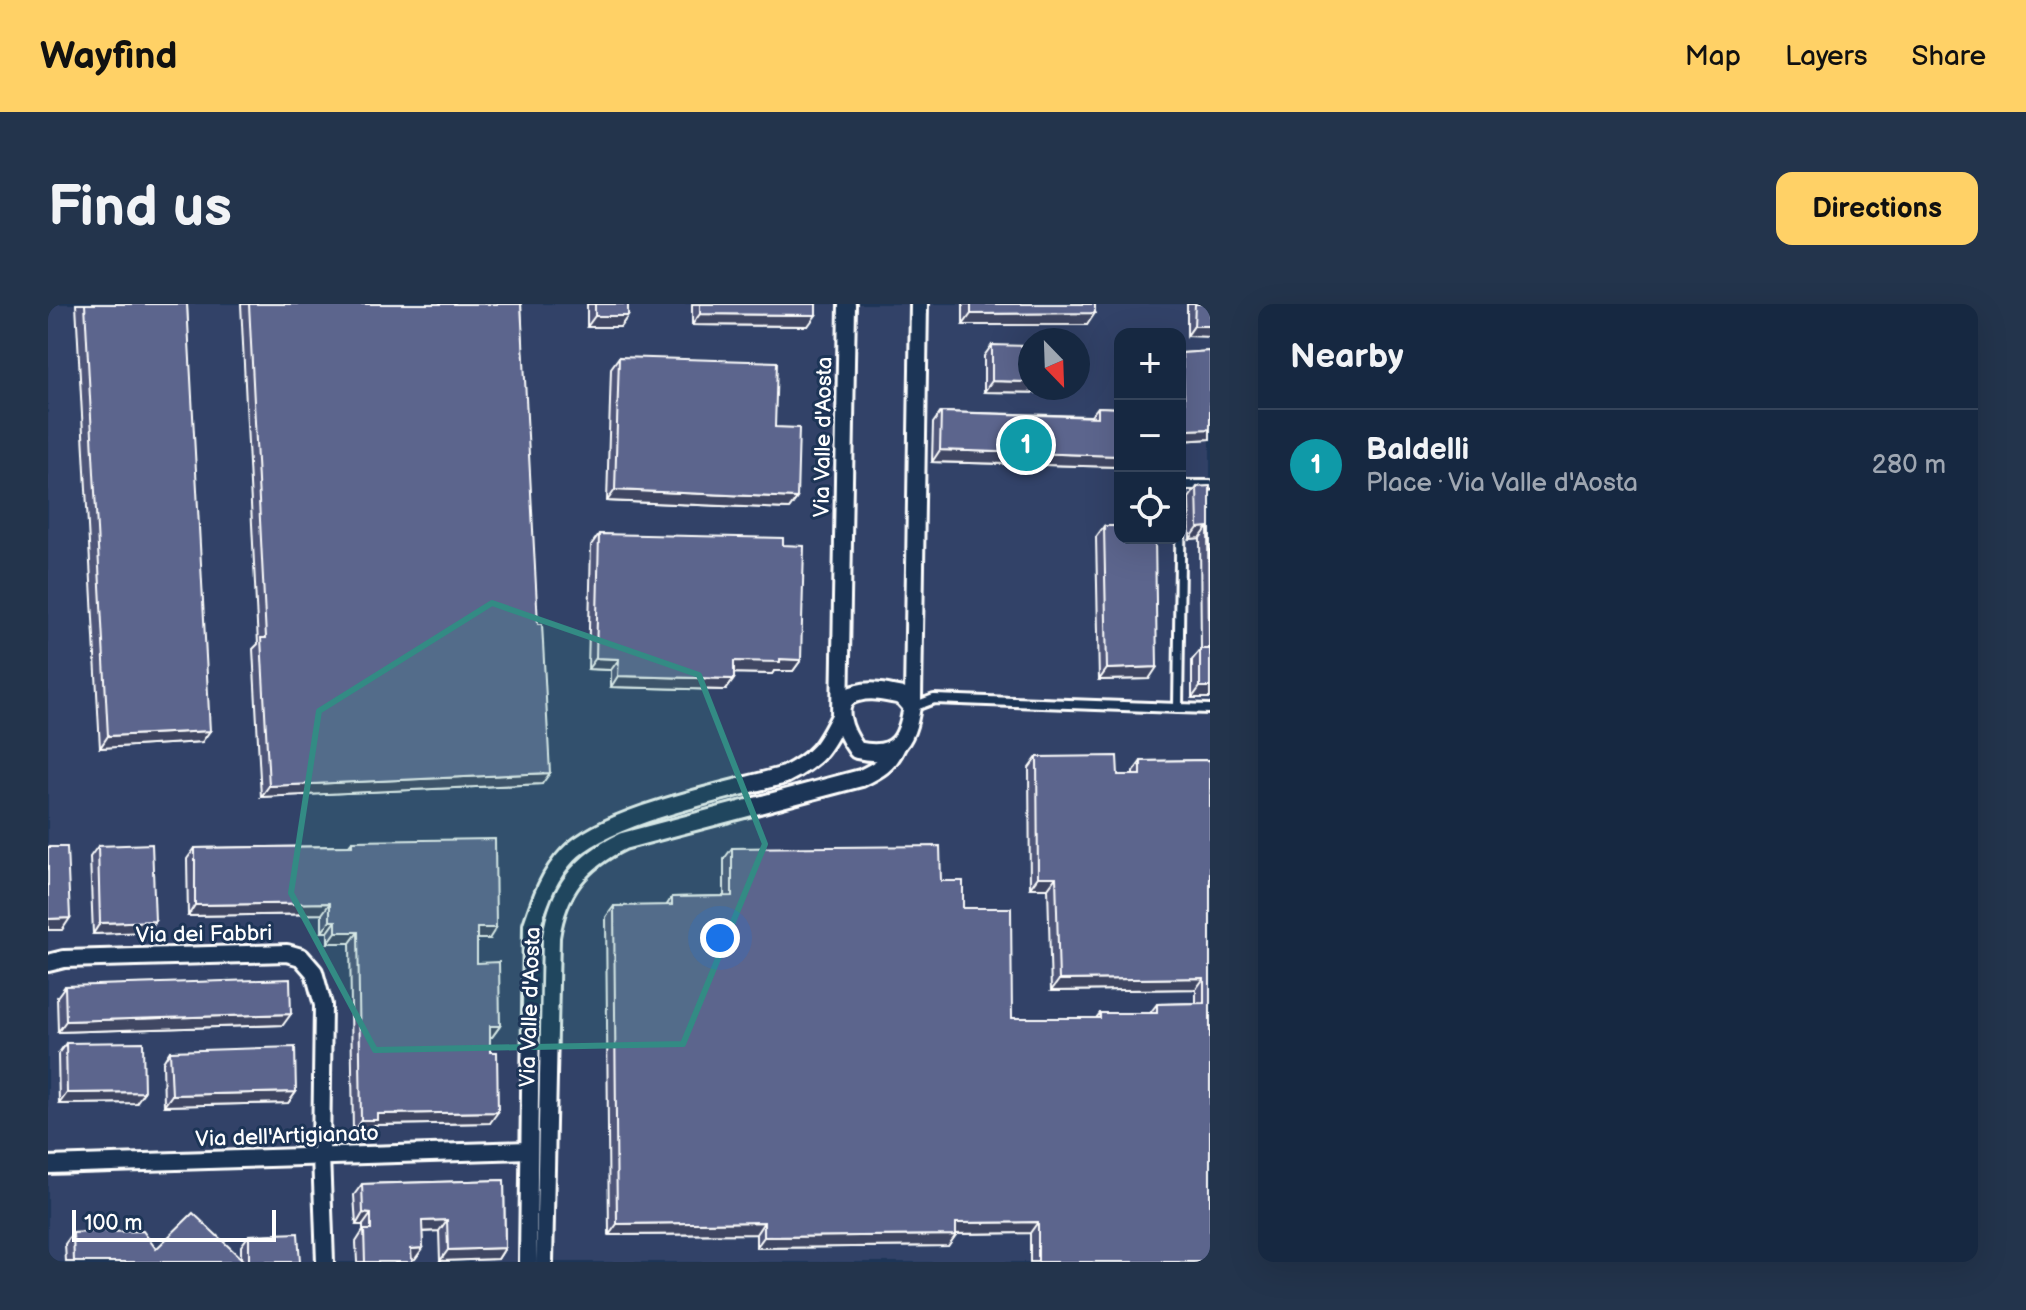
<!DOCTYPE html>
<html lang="en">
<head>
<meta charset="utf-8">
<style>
  :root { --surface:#162841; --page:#23344c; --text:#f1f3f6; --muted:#9ea6b1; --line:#35445a; --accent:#ffd166 }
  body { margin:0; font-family:"Balsamiq Sans",sans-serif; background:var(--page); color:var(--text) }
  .controls { position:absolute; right:24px; top:24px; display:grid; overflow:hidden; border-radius:16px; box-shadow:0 8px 32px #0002 }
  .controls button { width:72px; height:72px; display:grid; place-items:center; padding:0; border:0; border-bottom:2px solid var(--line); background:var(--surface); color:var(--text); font:40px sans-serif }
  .compass { position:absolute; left:970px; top:24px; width:72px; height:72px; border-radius:50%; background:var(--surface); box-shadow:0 8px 32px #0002; rotate:157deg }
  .scale { position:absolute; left:24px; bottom:20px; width:204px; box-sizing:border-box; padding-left:8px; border:4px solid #fff; border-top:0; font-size:22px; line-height:28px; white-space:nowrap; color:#fff; -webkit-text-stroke:6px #1d3557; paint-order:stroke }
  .you { position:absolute; left:672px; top:634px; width:28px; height:28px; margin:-20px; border:6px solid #fff; border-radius:50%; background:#1a73e8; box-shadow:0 0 0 12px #1a73e833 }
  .badge { display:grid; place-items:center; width:52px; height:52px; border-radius:50%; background:var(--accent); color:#fff; font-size:26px; font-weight:700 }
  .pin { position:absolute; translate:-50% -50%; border:4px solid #fff; box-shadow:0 2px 8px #0006 }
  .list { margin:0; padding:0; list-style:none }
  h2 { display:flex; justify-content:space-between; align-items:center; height:104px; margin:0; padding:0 32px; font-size:34px }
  h2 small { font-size:26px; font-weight:400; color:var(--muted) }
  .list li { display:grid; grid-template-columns:52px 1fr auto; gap:24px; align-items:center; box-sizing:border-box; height:112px; padding:0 32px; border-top:2px solid var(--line) }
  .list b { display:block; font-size:30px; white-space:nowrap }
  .list p { margin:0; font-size:26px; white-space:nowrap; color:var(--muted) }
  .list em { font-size:26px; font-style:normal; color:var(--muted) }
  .icon { flex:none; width:44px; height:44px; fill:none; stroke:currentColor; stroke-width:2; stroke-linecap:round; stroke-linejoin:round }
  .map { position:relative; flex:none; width:1162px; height:958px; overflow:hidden; border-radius:16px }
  header { display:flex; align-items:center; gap:48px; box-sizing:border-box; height:112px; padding:0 40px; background:var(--accent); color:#111 }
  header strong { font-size:38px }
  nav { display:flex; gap:44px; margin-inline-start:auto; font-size:28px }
  .intro { display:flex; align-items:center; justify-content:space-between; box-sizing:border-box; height:192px; padding:0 48px }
  h1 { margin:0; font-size:56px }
  .button { padding:20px 36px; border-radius:16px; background:var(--accent); color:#111; font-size:28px; font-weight:700 }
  main { display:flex; gap:48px; padding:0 48px }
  aside { flex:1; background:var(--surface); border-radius:16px; box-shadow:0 8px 32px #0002 }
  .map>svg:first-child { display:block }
  .built { fill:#304367; fill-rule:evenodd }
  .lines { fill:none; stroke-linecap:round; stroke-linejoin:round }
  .lane-casing { stroke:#fff; stroke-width:14 }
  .street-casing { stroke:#fff; stroke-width:22 }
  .lane { stroke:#1d3557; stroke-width:8 }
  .street { stroke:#1d3557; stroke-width:16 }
  .wall { fill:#4f5779; stroke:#fff; stroke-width:2 }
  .shaded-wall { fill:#404763; stroke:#fff; stroke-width:2 }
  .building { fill:#5c658d; stroke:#fff; stroke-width:2 }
  .marked { fill:#338b84; fill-opacity:0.2; stroke:#338b84; stroke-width:6; stroke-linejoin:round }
  .labels { text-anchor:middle; stroke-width:6; stroke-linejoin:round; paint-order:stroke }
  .street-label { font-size:22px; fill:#fff; stroke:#1d3557 }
</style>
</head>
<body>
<header>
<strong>Wayfind</strong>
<nav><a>Map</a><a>Layers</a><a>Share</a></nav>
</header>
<div class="intro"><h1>Find us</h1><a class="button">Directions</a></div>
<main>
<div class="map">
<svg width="1162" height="958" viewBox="0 0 1162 958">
  <rect width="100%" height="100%" fill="#1d3557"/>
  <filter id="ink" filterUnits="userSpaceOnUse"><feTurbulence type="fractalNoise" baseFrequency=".0125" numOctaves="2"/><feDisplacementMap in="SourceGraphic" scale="16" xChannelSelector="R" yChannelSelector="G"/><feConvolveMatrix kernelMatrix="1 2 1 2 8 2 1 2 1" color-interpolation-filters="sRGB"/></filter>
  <g filter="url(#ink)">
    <path class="built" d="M0,0H1162V958H0ZM1072,30H1132V234H1072ZM982,36H1030V84H982Z"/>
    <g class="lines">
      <defs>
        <g id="lane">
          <path d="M1162,181H1133L1130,404L1162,405"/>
          <path d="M865,403L886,395L1130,404"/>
        </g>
        <g id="street">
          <path d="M864,403L854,392C840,389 824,385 810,389C780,395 798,431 809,446C852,456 860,433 865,395L871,0"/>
          <path d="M0,659L16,655L239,649L253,653L266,668L275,701L273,851L277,958"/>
          <path d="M0,861L480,846"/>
          <path d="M480,958L484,621C493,594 501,571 520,551C559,510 681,487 737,471C770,454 776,444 792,412L799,0"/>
          <path d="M496,958L503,633C510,586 532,558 575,537L813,474C830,466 841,460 849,442"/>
        </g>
      </defs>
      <use href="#lane" class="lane-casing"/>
      <use href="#street" class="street-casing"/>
      <use href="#lane" class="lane"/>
      <use href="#street" class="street"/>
    </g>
    <g class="wall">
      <path d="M28,0H139L154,438L52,444Z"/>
      <path d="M193,0H473L494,480L213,493L205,345L210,340Z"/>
      <path d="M539,0H580V12L572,23H539Z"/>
      <path d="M644,0H768L760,22L644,21Z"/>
      <path d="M915,0H1047L1039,21H915Z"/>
      <path d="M1139,0H1162L1139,32Z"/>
      <path d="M944,41L1010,89L936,88V52Z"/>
      <path d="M1162,47V135L1132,137V51L1134,49Z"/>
      <path d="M571,53L727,123L749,194L741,205L559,197L563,64Z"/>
      <path d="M1050,103L1072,104V163L884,158L885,119L893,108L1043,112Z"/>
      <path d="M1162,182V394H1144V356L1153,345L1152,234L1142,235L1141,194L1149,183Z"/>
      <path d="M1056,222L1101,375L1051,376L1048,233Z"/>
      <path d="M551,230L735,241L753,356L745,367H726L724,370L686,369V375L678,386L563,383V366L540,365L543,241Z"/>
      <path d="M989,453L1070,471H1085V468L1093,457L1162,456V958H982V929L908,930L900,942L708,944V930L561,931L558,613L566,602H618L624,593L676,592V555L684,544L893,577L915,604L964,714H1048L1052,709H1102L1109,700L1148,699V685L1003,687L1000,584H982L981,464Z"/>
      <path d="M304,537L441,635H429V659L452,722L444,733H442V819L326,821L322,827L305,828L302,639H280V628H274V610L140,612L139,555L147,544L300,542Z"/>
      <path d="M50,542L99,628L45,630L42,553Z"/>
      <path d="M17,682L235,721L10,728L9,693Z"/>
      <path d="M18,739L88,799L11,800L10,750Z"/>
      <path d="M122,747L248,788L240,799L116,802L115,758Z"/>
      <path d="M456,876L457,944L450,955L392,957L391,927L374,928L375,944L367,955L364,956V958H309L308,938L315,927V921H308L306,891L314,880Z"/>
      <path d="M59,928L108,945L193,954V942L201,931L252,958H18L17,940L25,929Z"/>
    </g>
    <g class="shaded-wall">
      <path d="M1047,9L1039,21H915L923,10Z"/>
      <path d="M652,10L768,11L760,22L644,21Z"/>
      <path d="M547,12H580L572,23H539Z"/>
      <path d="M1146,22H1162V33L1139,32Z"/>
      <path d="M944,77L982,78V84H1014L1010,89L936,88Z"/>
      <path d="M1162,125V135L1132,137V134L1138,126Z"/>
      <path d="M892,146L1072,152V163L884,158Z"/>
      <path d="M567,186L749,194L741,205L559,197Z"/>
      <path d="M1160,223L1152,234L1142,235L1150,224Z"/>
      <path d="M548,354L571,355L563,366L540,365Z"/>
      <path d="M732,355L753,356L745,367H726L724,370L679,369L686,357Z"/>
      <path d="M1109,363L1101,375L1051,376L1059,365Z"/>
      <path d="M570,372L686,375L678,386L563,383Z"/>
      <path d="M1152,383H1162V394H1144Z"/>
      <path d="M162,427L154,438L52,444L60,432Z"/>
      <path d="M502,469L494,480L213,493L221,482Z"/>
      <path d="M990,573H1008L1000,584H982Z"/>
      <path d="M282,599L274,610L140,612L147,601Z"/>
      <path d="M22,614L14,626H0V615Z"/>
      <path d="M107,617L99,628L45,630L52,619Z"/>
      <path d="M282,617H288L280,628H274Z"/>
      <path d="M429,624H448L441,635H421Z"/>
      <path d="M288,628H310L302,639H280Z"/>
      <path d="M1156,674L1148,685L1003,687L1011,676Z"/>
      <path d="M243,710L235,721L10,728L18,717Z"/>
      <path d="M442,722H452L444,733H434Z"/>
      <path d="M96,788L88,799L11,800L19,789Z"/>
      <path d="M248,788L240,799L116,802L124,791Z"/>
      <path d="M450,808L442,819L326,821L322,827L305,828L313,816L329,810Z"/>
      <path d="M315,909L323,910L315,921H308Z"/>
      <path d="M399,916L391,927L366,928L374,917Z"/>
      <path d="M716,918L708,930L561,931L569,920Z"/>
      <path d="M990,918L982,929L900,930L908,919Z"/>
      <path d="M908,931L900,942L708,944L716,933Z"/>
      <path d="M375,944L367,955L355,956L363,945Z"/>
      <path d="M457,944L450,955L392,957L400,946Z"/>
    </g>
    <g class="building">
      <path d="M37,0H139L162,427L60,432Z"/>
      <path d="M201,0H473L490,320H494L502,469L221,482L213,334H218Z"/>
      <rect x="547" y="0" width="33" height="12"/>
      <path d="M652,0H768V11L652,10Z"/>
      <path d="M923,0H1047V9L923,10Z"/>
      <path d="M1147,0H1162V22H1146Z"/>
      <path d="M944,41L982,42V78L944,77Z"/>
      <path d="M1162,47V125L1138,126L1134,49Z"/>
      <path d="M571,53L729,58L727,123L751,124L749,194L567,186Z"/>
      <path d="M1050,103L1072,104V152L892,146L893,108L1050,113Z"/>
      <path d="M1162,182V383H1152V345H1161L1160,223L1150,224L1149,183Z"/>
      <path d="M1056,222H1072V234H1107L1109,363L1059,365Z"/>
      <path d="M551,230L735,234V241L756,242L753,356L732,355V358L686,357V375L570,372L571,355L548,354Z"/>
      <path d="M1069,452L1070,471H1093V457L1162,456V958H990V918L908,919V931L716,933V918L569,920L566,602L624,601V593L684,592V544L892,542L893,577H915V604H963L964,714H1052V709H1109V700L1156,699V674L1011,676L1008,573H990L989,453Z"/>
      <path d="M447,535L448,624H429V659L451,658L452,722H442V748H449L450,808L329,810V816H313L310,628H288V617H282V599L147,601V544L304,542V537Z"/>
      <path d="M104,540L107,617L52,619L50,542Z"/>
      <path d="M0,543H19L22,614L0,615Z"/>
      <path d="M242,675L243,710L18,717L17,682Z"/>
      <path d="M95,738L96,788L19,789L18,739Z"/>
      <path d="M247,743L248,788L124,791L122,747Z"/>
      <path d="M456,876L457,944L400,946L399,916L374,917L375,944L363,945L364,958H317L316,926H323V910L315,909L314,880Z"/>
      <path d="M145,909L197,958H26L25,929L42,928L51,919L59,928L95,927L108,945Z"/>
      <path d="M250,929L252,958H201V931Z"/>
    </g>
  </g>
  <path class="marked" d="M444,299L651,371L717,540L635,740L327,746L243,589L271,407Z"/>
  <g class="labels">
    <g class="street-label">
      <text transform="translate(774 133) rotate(-89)" y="8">Via Valle d'Aosta</text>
      <text transform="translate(156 629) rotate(-1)" y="8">Via dei Fabbri</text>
      <text transform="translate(481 703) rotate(-88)" y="8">Via Valle d'Aosta</text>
      <text transform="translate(239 831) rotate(-2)" y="8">Via dell'Artigianato</text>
    </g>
  </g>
</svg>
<div class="controls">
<button>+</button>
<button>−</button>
<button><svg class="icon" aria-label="locate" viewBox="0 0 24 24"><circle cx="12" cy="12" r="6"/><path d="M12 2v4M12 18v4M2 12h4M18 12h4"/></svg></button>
</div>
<svg class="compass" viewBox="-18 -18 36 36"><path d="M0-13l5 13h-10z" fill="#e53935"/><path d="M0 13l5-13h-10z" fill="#9ea6b1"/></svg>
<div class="scale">100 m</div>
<div class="you"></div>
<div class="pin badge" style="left:978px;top:141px;background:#0f9aa8">1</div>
</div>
<aside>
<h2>Nearby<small></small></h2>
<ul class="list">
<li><span class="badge" style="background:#0f9aa8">1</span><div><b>Baldelli</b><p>Place · Via Valle d'Aosta</p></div><em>280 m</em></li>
</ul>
</aside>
</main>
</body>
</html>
